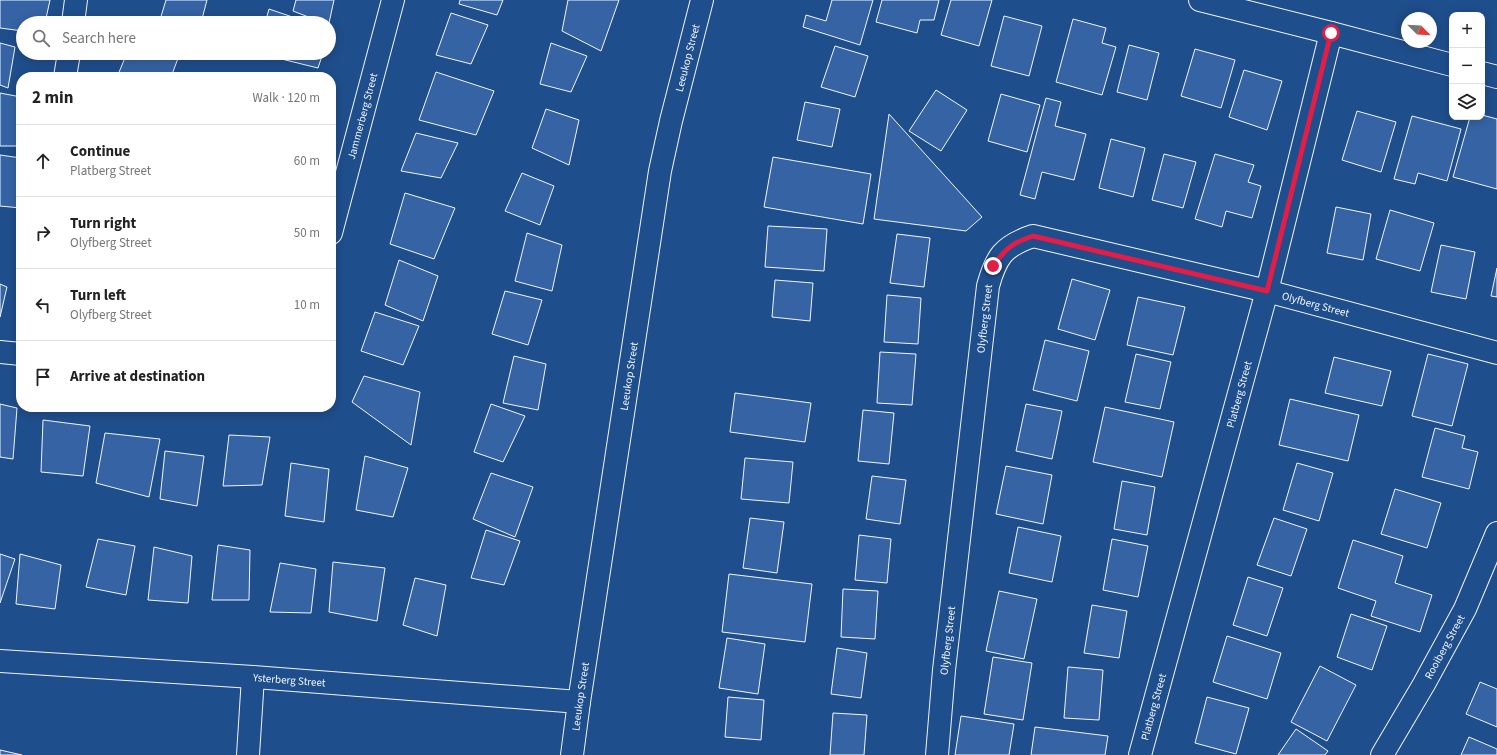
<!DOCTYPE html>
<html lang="en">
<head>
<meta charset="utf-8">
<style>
  :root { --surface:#fff; --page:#f6f6f6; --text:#222; --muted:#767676; --line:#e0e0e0 }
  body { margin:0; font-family:"Source Sans 3",sans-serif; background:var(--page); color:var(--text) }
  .controls { position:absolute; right:12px; top:12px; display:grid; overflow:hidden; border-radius:8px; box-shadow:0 2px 10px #0003 }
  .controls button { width:36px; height:36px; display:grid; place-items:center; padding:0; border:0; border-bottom:1px solid var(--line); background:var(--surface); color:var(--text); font:20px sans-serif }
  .compass { position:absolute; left:1401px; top:12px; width:36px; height:36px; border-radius:50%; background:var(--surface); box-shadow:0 2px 10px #0003; rotate:114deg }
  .stop { position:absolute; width:12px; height:12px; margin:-9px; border:3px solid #e11d48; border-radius:50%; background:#fff }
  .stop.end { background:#e11d48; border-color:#fff; box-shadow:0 1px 4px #0008 }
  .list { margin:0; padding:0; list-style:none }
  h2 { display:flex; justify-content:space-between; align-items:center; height:52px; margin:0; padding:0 16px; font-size:17px }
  h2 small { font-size:13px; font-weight:400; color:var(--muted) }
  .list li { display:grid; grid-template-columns:26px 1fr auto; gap:12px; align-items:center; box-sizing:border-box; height:72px; padding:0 16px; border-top:1px solid var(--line) }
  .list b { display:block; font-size:15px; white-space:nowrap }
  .list p { margin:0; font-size:13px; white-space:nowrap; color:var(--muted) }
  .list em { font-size:13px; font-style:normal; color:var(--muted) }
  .icon { flex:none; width:22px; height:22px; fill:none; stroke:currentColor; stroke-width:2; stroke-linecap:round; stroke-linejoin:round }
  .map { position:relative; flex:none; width:1497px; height:755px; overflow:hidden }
  .search { position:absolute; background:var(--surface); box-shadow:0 2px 10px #0003; left:16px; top:16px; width:320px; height:44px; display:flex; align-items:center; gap:10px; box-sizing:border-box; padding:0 14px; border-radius:22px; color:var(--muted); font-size:15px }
  .panel { position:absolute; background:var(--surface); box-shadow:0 2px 10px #0003; left:16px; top:72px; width:320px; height:340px; border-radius:16px }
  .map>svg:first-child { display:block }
  .building { fill:#3563a3; stroke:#f2f6ff }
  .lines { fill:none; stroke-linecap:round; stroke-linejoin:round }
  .street-casing { stroke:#f2f6ff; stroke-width:24 }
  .secondary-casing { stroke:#f2f6ff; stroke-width:24 }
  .street { stroke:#1f4e8c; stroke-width:22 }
  .secondary { stroke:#1f4e8c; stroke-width:22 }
  .route { stroke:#e11d48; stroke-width:5 }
  .labels { text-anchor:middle; stroke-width:3; stroke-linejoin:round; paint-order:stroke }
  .street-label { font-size:11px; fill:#f2f6ff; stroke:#1f4e8c }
</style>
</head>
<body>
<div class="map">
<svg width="1497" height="755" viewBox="0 0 1497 755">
  <rect width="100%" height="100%" fill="#1f4e8c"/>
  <g class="building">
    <path d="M0,0H50L45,23H23V31L0,28Z"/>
    <path d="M166,0H207L201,23H159Z"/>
    <path d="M296,0H334L329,23H324L293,11Z"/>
    <path d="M460,0H503L497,15L459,4Z"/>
    <path d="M568,0H619L601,51L562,31Z"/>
    <path d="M832,0H873L860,45L803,27L806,15L826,21Z"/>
    <path d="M882,0H939L934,20H920L917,33L876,22Z"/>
    <path d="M951,0H992L979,46L941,35Z"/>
    <path d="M269,9L310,23H265Z"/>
    <path d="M451,13L488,25L471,64L436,55Z"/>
    <path d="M1004,16L1042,26L1029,76L991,66Z"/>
    <path d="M1073,19L1106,28L1102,43L1116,47L1102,95L1056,82Z"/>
    <path d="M0,43L15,47L8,88L0,85Z"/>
    <path d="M551,43L587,56L571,92L540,84Z"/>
    <path d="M1129,45L1159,53L1147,100L1117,92Z"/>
    <path d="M835,46L868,56L855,97L821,87Z"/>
    <path d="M1195,49L1235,60L1221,108L1181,96Z"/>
    <path d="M127,53H180L171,77H117Z"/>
    <path d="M257,53H323L318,68Z"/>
    <path d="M1244,70L1282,81L1267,130L1229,117Z"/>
    <path d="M436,72L494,91L476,135L419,120Z"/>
    <path d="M936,90L967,110L941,151L909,131Z"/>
    <path d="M0,93L21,97V146H0Z"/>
    <path d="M1001,94L1040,105L1027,152L988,141Z"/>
    <path d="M1046,98L1061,102L1055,126L1086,134L1074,180L1042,172L1035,199L1020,195Z"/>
    <path d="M805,102L840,109L832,147L797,140Z"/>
    <path d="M546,109L579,120L569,165L532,148Z"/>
    <path d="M1357,111L1396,122L1381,172L1342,160Z"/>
    <path d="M889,114L982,217L966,231L874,219Z"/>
    <path d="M1482,115L1497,119V189L1453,177L1470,117H1482Z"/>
    <path d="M1412,116L1461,129L1447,181L1418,173L1415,184L1394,179Z"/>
    <path d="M416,133L458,143L441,178L401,171Z"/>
    <path d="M1111,139L1145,148L1133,197L1099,188Z"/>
    <path d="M1164,154L1196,162L1183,208L1152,200Z"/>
    <path d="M1215,154L1254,165L1248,182L1261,186L1252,218L1226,211L1222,227L1195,219Z"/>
    <path d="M0,155L21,158V208L0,206Z"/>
    <path d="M773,157L871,174L863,224L764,207Z"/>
    <path d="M522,173L554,186L540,225L505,211Z"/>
    <path d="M405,193L455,208L434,259L390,244Z"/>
    <path d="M1336,207L1371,214L1363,260L1327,253Z"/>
    <path d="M1390,210L1434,223L1420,271L1376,259Z"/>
    <path d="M768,226L827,229L824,271L765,267Z"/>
    <path d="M527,233L562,245L552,291L515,281Z"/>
    <path d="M897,234L930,238L924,287L890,283Z"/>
    <path d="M1441,245L1475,252L1466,299L1431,292Z"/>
    <path d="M399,260L438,276L423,321L385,305Z"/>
    <path d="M1497,268V297L1491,296Z"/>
    <path d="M1072,279L1110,290L1095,340L1058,329Z"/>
    <path d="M775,280L813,283L810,321L772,317Z"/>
    <path d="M0,284L7,287L0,317Z"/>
    <path d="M505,291L542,300L528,345L492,334Z"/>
    <path d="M887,295L921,298L918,344L884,342Z"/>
    <path d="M1138,297L1185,307L1173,355L1127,345Z"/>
    <path d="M375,312L419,326L403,365L361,351Z"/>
    <path d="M1045,340L1089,351L1077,401L1033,390Z"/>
    <path d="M880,352L916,354L912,405L877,403Z"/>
    <path d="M1136,354L1171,362L1160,409L1125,402Z"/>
    <path d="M1428,354L1468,364L1452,426L1412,416Z"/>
    <path d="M514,356L546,364L538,410L503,403Z"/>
    <path d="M1334,357L1391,371L1382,406L1325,393Z"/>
    <path d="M364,376L420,392L411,445L352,402Z"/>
    <path d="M735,393L811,403L805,442L730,432Z"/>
    <path d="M1290,399L1359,415L1348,461L1279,445Z"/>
    <path d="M0,404L17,408L13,459L0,457Z"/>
    <path d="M491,404L525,416L503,462L474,452Z"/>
    <path d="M1026,404L1062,411L1052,459L1016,451Z"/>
    <path d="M1105,407L1174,422L1162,477L1093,462Z"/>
    <path d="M863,410L894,413L889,464L858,461Z"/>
    <path d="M43,420L90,426L83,476L41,472Z"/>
    <path d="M1435,428L1465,436L1462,448L1478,452L1469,489L1422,477Z"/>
    <path d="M105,433L160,439L149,497L96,483Z"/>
    <path d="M229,435L270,437L262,485L223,486Z"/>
    <path d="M165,451L204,456L197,506L160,499Z"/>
    <path d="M365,456L408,468L393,517L356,510Z"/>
    <path d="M745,458L793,462L789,503L741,499Z"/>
    <path d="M291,463L329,469L324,522L285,516Z"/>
    <path d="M1297,463L1333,473L1319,521L1283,510Z"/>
    <path d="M1006,466L1052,475L1043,524L996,514Z"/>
    <path d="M491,473L533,487L515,537L473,519Z"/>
    <path d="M872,476L906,480L900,524L866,519Z"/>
    <path d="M1122,481L1155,487L1147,535L1114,529Z"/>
    <path d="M1395,489L1441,503L1427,548L1381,534Z"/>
    <path d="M750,518L784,522L777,573L743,568Z"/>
    <path d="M1274,518L1307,529L1291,576L1257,565Z"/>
    <path d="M1018,527L1061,536L1052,582L1009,573Z"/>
    <path d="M486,530L520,541L504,585L471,578Z"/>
    <path d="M859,535L891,539L887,583L855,580Z"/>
    <path d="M98,539L135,546L126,595L86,587Z"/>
    <path d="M1112,539L1148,546L1138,597L1103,590Z"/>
    <path d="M1353,540L1403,556L1395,583L1432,595L1420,632L1371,616L1376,601L1338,588Z"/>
    <path d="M218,545L250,550L249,600H212Z"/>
    <path d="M154,547L192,556L188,603L148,600Z"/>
    <path d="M0,554L15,559L0,603Z"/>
    <path d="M20,554L61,565L55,609L16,604Z"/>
    <path d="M333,562L385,568L377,621L329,612Z"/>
    <path d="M280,563L316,569L311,613L270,612Z"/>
    <path d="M729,574L812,584L805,642L722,632Z"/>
    <path d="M1248,577L1283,588L1267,636L1233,625Z"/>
    <path d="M415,578L446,585L437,636L403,625Z"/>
    <path d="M843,589L878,591L875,639L841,637Z"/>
    <path d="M999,591L1037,599L1024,659L986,651Z"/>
    <path d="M1092,605L1127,611L1119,658L1084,653Z"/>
    <path d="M1351,614L1387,626L1372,670L1337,657Z"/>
    <path d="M1227,636L1281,653L1267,699L1213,682Z"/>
    <path d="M727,638L765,644L758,694L719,688Z"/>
    <path d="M837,648L867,653L861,698L831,694Z"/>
    <path d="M993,657L1032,663L1023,720L984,714Z"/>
    <path d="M1320,666L1356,685L1327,741L1291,722Z"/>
    <path d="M1068,667L1103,670L1099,720L1064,718Z"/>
    <path d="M1480,682L1497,689V727L1466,714Z"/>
    <path d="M728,697L764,700L761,740L725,737Z"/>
    <path d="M1207,697L1249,708L1236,754L1195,743Z"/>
    <path d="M833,713L867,715L864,755H830Z"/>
    <path d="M961,716L1014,724L1009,755H955Z"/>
    <path d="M1035,727L1108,736L1105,755H1031Z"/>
    <path d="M1296,729L1328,751L1325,755H1278Z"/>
    <path d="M1469,737L1497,749V755H1461Z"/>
    <path d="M0,750L22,755H0Z"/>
  </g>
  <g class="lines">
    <defs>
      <g id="street">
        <path d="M1200,0L1331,33L1452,65"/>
        <path d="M73,23L76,0"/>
        <path d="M1482,73L1497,77"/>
        <path d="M65,77L69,53"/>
        <path id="s1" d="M331,233L393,0"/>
        <path d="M0,352L21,354"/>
        <path id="s2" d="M0,661L253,677L579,702"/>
        <path d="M248,755L253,677"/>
        <path id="s3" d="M937,755L944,670L988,286C996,257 1003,246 1033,236L1267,291L1497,353"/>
        <path id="s4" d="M1140,755L1267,291L1331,33"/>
        <path id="s5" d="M1382,755L1424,684L1465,609L1497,533"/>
      </g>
      <g id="secondary">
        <path id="s6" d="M572,755L579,702L660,171L671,121L702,0"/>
      </g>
    </defs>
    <use href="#street" class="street-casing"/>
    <use href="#secondary" class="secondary-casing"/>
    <use href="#street" class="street"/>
    <use href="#secondary" class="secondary"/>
  </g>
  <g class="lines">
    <path class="route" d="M993,266C1006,248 1012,243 1033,236L1267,291L1331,33"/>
  </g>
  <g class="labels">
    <g class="street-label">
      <text dy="4" stroke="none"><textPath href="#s6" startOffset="707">Leeukop Street</textPath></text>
      <text dy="4" stroke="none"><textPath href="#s1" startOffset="121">Jammerberg Street</textPath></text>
      <text dy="4" stroke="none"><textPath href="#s3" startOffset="834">Olyfberg Street</textPath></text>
      <text dy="4" stroke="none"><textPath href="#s3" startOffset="439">Olyfberg Street</textPath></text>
      <text dy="4" stroke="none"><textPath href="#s6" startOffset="383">Leeukop Street</textPath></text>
      <text dy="4" stroke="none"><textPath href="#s4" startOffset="374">Platberg Street</textPath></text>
      <text dy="4" stroke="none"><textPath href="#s3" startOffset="115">Olyfberg Street</textPath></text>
      <text dy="4" stroke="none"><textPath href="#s5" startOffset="125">Rooiberg Street</textPath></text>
      <text dy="4" stroke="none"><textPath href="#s2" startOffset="290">Ysterberg Street</textPath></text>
      <text dy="4" stroke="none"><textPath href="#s6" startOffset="59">Leeukop Street</textPath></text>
      <text dy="4" stroke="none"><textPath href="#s4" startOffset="50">Platberg Street</textPath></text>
    </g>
  </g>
</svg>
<div class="controls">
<button>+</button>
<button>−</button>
<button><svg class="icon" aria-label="layers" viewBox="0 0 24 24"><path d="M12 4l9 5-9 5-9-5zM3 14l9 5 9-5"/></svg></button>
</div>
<svg class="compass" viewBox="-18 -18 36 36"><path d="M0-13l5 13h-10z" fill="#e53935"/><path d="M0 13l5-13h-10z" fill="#767676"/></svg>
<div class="stop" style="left:1331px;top:33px"></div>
<div class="stop end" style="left:993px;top:266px"></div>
<div class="search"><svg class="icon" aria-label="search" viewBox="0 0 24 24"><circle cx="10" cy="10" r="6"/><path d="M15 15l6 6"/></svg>Search here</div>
<section class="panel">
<h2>2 min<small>Walk · 120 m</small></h2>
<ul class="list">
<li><svg class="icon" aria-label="ahead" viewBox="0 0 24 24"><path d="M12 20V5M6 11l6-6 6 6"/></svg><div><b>Continue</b><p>Platberg Street</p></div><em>60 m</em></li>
<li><svg class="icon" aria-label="right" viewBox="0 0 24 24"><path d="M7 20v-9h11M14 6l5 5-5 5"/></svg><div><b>Turn right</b><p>Olyfberg Street</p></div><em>50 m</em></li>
<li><svg class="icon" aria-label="left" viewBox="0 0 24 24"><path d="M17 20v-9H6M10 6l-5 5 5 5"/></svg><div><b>Turn left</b><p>Olyfberg Street</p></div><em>10 m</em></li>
<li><svg class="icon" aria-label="arrive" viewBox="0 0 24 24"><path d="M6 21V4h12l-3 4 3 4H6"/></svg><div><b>Arrive at destination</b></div></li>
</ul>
</section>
</div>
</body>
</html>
